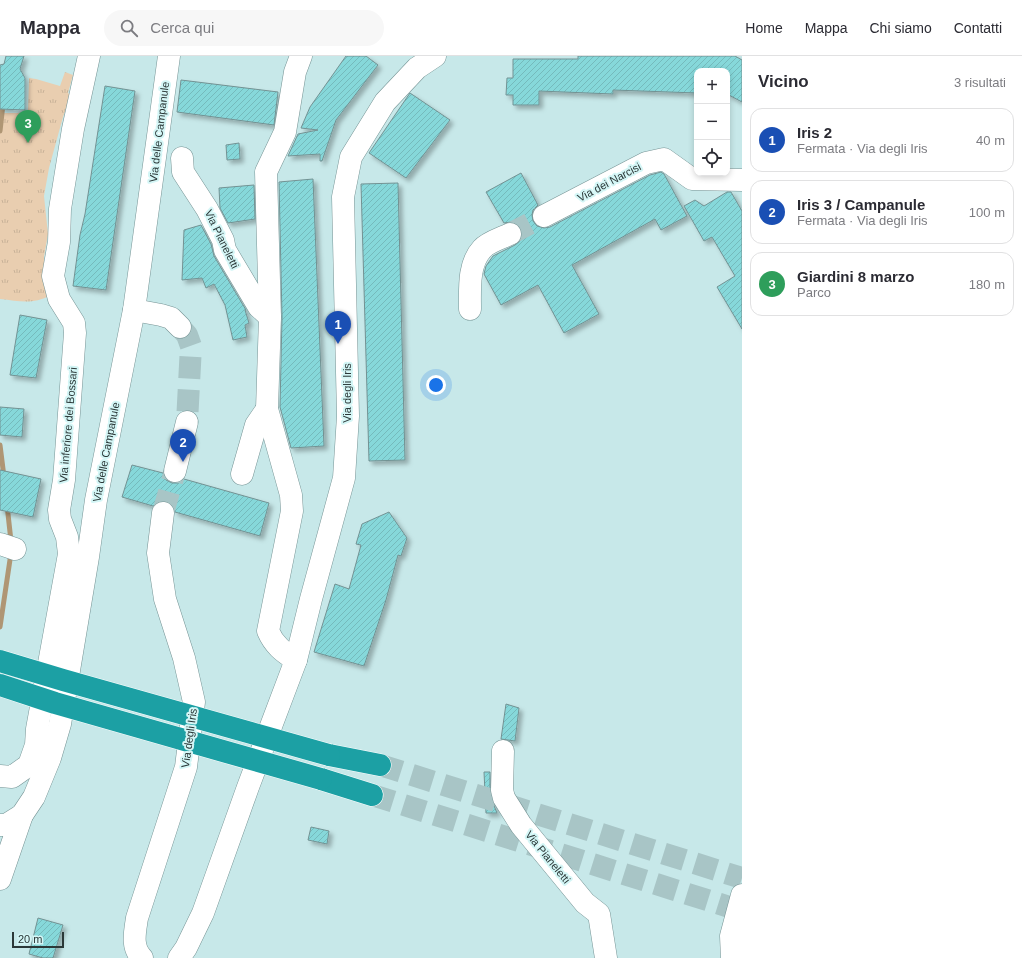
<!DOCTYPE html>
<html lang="it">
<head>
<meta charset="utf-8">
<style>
  :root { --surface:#fff; --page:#f7f7f7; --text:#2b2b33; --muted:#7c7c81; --line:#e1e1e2; --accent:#9d6920 }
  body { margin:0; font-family:Arial,sans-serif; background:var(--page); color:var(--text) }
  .controls { position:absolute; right:12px; top:12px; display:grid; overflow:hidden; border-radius:8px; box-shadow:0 2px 6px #0003 }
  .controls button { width:36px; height:36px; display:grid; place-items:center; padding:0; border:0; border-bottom:1px solid var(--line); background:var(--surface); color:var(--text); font:20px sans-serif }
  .scale { position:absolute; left:12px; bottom:10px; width:52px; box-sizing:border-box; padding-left:4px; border:2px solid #2b3838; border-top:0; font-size:11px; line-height:14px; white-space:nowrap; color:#2b3838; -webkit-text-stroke:3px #d4f6f6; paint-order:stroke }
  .you { position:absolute; left:436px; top:329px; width:14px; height:14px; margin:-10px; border:3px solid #fff; border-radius:50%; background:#1a73e8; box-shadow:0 0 0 6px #1a73e833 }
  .badge { display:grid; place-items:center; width:26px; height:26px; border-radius:50%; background:var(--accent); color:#fff; font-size:13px; font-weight:700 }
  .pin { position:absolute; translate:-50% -33px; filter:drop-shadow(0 1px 2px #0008) }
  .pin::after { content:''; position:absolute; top:21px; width:14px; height:12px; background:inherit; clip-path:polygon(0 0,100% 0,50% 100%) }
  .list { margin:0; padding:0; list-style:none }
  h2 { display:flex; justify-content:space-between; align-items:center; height:52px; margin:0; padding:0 16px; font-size:17px }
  h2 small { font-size:13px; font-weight:400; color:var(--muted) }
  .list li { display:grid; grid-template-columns:26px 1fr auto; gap:12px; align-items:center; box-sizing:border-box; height:64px; margin:0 8px 8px; padding:0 8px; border:1px solid var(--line); border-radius:12px }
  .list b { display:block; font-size:15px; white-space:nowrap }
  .list p { margin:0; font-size:13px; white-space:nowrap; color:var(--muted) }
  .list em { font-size:13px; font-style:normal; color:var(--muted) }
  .icon { flex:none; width:22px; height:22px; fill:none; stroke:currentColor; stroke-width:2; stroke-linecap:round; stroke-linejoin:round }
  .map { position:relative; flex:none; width:742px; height:902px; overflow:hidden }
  header { display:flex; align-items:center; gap:24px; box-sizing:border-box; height:56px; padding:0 20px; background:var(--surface); border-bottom:1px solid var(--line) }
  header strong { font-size:19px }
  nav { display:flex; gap:22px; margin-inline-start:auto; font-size:14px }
  .search { width:280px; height:36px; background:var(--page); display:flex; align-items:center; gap:10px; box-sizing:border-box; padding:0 14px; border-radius:22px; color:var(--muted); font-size:15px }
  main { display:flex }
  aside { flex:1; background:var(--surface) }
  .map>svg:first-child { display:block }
  .grass { fill:url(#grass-tufts) }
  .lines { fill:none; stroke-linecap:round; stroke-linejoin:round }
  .stream { stroke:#af9674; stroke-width:5 }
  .building { fill:url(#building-hatch); stroke:#739293; filter:url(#shadow) }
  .minor-tunnel { stroke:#a8c5c6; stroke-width:22; stroke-dasharray:22 11; stroke-linecap:butt }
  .highway-tunnel { stroke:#a8c5c6; stroke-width:22; stroke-dasharray:22 11; stroke-linecap:butt }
  .minor-casing { stroke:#769495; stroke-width:23 }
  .highway-casing { stroke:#fff; stroke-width:23 }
  .minor { stroke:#fff; stroke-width:22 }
  .highway { stroke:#1ca0a4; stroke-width:22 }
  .highway-bridge-casing { stroke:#fff; stroke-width:23; stroke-linecap:butt }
  .highway-bridge { stroke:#1ca0a4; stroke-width:22 }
  .labels { text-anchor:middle; stroke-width:4; stroke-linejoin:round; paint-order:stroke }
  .street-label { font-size:11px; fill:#2b3838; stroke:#d4f6f6 }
</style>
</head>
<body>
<header>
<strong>Mappa</strong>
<div class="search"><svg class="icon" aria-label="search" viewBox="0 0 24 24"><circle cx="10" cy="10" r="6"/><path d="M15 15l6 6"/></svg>Cerca qui</div>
<nav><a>Home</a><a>Mappa</a><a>Chi siamo</a><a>Contatti</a></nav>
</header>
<main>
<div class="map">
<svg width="742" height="902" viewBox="0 0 742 902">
  <defs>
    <pattern id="grass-tufts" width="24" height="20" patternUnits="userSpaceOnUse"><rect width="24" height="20" fill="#e9ceb0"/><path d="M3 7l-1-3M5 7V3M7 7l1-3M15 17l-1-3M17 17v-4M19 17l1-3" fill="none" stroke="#c8b298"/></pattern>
    <pattern id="building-hatch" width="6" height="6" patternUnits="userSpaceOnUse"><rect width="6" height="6" fill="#86d8da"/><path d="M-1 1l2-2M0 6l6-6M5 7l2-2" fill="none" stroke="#74babc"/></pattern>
    <filter id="shadow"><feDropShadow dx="3.5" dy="3.5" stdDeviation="2" flood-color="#0004"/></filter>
  </defs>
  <rect width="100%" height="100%" fill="#c7e8e9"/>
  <path class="grass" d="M65,16L73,19L68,37L71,39L63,61L49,112L44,140L48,178L44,201V213L51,239C32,249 20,245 0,243V57H17L28,56L29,22L36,23L60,30Z"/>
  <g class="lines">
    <g class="stream">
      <path d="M0,75L3,48"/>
      <path d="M0,389L4,421"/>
      <path d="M7,449L11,485"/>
      <path d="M0,571L11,497"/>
    </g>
  </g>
  <g class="building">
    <path d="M6,0H24L20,13L25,22V54L0,53V9L4,8Z"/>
    <path d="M346,0H366L378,9L336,64L322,105H320V98L288,100L298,78L318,74L301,72L310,51Z"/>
    <path d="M578,0H735L742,4V46L727,38V15H697V37L613,34V38L539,35V49H513V39H506L507,22H513V3H578Z"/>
    <path d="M181,24L278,36L274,69L177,56Z"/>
    <path d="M105,30L135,35L106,234L73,230L80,179L85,158Z"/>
    <path d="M410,37L450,64L406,122L369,97Z"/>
    <path d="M239,87L240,103L227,104L226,89Z"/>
    <path d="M661,116L664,118L687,160L661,174L655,163L572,209L599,258L564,277L538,229L501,249L484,218L486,210L493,200L515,189L520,185L522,179L521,172L517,168L511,166L504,167L486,136L521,117L538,149L533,154L532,159L533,165L537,170L544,172L550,171L650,119Z"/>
    <path d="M313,123L324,390L291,392L280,351L282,261L279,126Z"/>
    <path d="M398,127L405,404L369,405L361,128Z"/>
    <path d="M254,129L255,163L228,167L220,152L219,132Z"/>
    <path d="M727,136H731L742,155V273L717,231L735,220L712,181L704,185L684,150L695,144L704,150Z"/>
    <path d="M201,169L211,188L214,200L246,254H245L249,267L245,269L247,281L233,284L225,249L214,228L206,232L202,222L182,224L184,174Z"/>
    <path d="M20,259L47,264L36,322L10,319Z"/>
    <path d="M0,351L24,353L22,381L0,379Z"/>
    <path d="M132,409L163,417L166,424L172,427H178L184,423L269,447L260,480L175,456L174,452L171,447L165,445L158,446L153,450L122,441Z"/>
    <path d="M0,414L41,423L33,461L0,454Z"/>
    <path d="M389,456L407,482L401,500L398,499L386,544L364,610L314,596L335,528L349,533L361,489L356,488L362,468Z"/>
    <path d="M506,648L519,652L515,685L501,683Z"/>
    <path d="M484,716H490V737L492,745L497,757H486Z"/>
    <path d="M311,771L329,775L327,788L308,784Z"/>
    <path d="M38,862L63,869L53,902H43L29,898Z"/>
  </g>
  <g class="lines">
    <g class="minor-tunnel">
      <path d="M510,178L544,160"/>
      <path d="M180,271L187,279L191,290L187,366"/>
      <path d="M163,457L175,415"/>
    </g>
    <g class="highway-tunnel">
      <path d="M380,709L742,822"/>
      <path d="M372,739L742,855"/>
    </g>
    <defs>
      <g id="minor">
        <path d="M182,102L183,116L207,153L223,184L225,194L259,251L270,261"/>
        <path d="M544,160L646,107L664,103L692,123L742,124"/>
        <path d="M470,253C470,233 468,208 482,193C488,186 502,182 510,178"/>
        <path d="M134,254L161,259L171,262L180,271"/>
        <path d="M175,415L187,366"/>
        <path d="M242,418L256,369L267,353"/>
        <path d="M0,488L15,493"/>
        <path d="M296,604C283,596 274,589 268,575L292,455L291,439L267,353L270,261L266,116L285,76L295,16L301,0"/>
        <path d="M503,695L502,734L504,742L521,769L585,847L599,858L606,902"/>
        <path d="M0,720L12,721L29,709L36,689L37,673L69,498L67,481L60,463L59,454L64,424L75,277L74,267L59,243L53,220L59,186L60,153L73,73L89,0"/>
        <path d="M0,769H6L22,759L34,741L50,702L60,668L88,501L96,444L134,254L169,0"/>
        <path d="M0,823L22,759"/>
        <path d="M142,902C131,891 135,876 137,862L186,711L194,646L184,602L165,543L158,497L163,457"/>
        <path d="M179,902L186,892L203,857L248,731L296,604L311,543L344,422L348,360L343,141L351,101L385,46L417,12L435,0"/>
        <path d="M732,902L731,880L742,839"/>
      </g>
      <g id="highway">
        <path d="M329,699L380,709"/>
        <path d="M321,723L372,739"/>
      </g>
    </defs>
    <use href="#minor" class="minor-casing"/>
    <use href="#highway" class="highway-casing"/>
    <use href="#minor" class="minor"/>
    <use href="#highway" class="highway"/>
    <defs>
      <g id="highway-bridge">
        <path d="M0,605L63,624L329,699"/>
        <path d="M0,629L55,647L321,723"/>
      </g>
    </defs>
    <use href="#highway-bridge" class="highway-bridge-casing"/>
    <use href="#highway-bridge" class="highway-bridge"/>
  </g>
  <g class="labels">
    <g class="street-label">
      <text transform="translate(159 76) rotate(-83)" y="4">Via delle Campanule</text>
      <text transform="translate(609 126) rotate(-28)" y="4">Via dei Narcisi</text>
      <text transform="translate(222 183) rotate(64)" y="4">Via Pianeletti</text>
      <text transform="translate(347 337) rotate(-90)" y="4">Via degli Iris</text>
      <text transform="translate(68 369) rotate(-85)" y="4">Via inferiore dei Bossari</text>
      <text transform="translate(106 396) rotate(-79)" y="4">Via delle Campanule</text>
      <text transform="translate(189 682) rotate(-82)" y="4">Via degli Iris</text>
      <text transform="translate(548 801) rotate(51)" y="4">Via Pianeletti</text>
    </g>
  </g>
</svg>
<div class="controls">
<button>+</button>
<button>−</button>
<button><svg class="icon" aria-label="locate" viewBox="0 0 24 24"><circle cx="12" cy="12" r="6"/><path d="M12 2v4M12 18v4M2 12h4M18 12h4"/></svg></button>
</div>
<div class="scale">20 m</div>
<div class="you"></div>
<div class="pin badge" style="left:338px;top:288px;background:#1a4fb4">1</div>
<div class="pin badge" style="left:183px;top:406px;background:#1a4fb4">2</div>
<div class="pin badge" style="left:28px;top:87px;background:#2e9e5b">3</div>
</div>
<aside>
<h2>Vicino<small>3 risultati</small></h2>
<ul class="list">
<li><span class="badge" style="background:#1a4fb4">1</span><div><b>Iris 2</b><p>Fermata · Via degli Iris</p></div><em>40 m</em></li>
<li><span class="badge" style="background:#1a4fb4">2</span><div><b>Iris 3 / Campanule</b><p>Fermata · Via degli Iris</p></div><em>100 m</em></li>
<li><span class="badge" style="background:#2e9e5b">3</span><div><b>Giardini 8 marzo</b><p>Parco</p></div><em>180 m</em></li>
</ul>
</aside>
</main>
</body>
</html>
